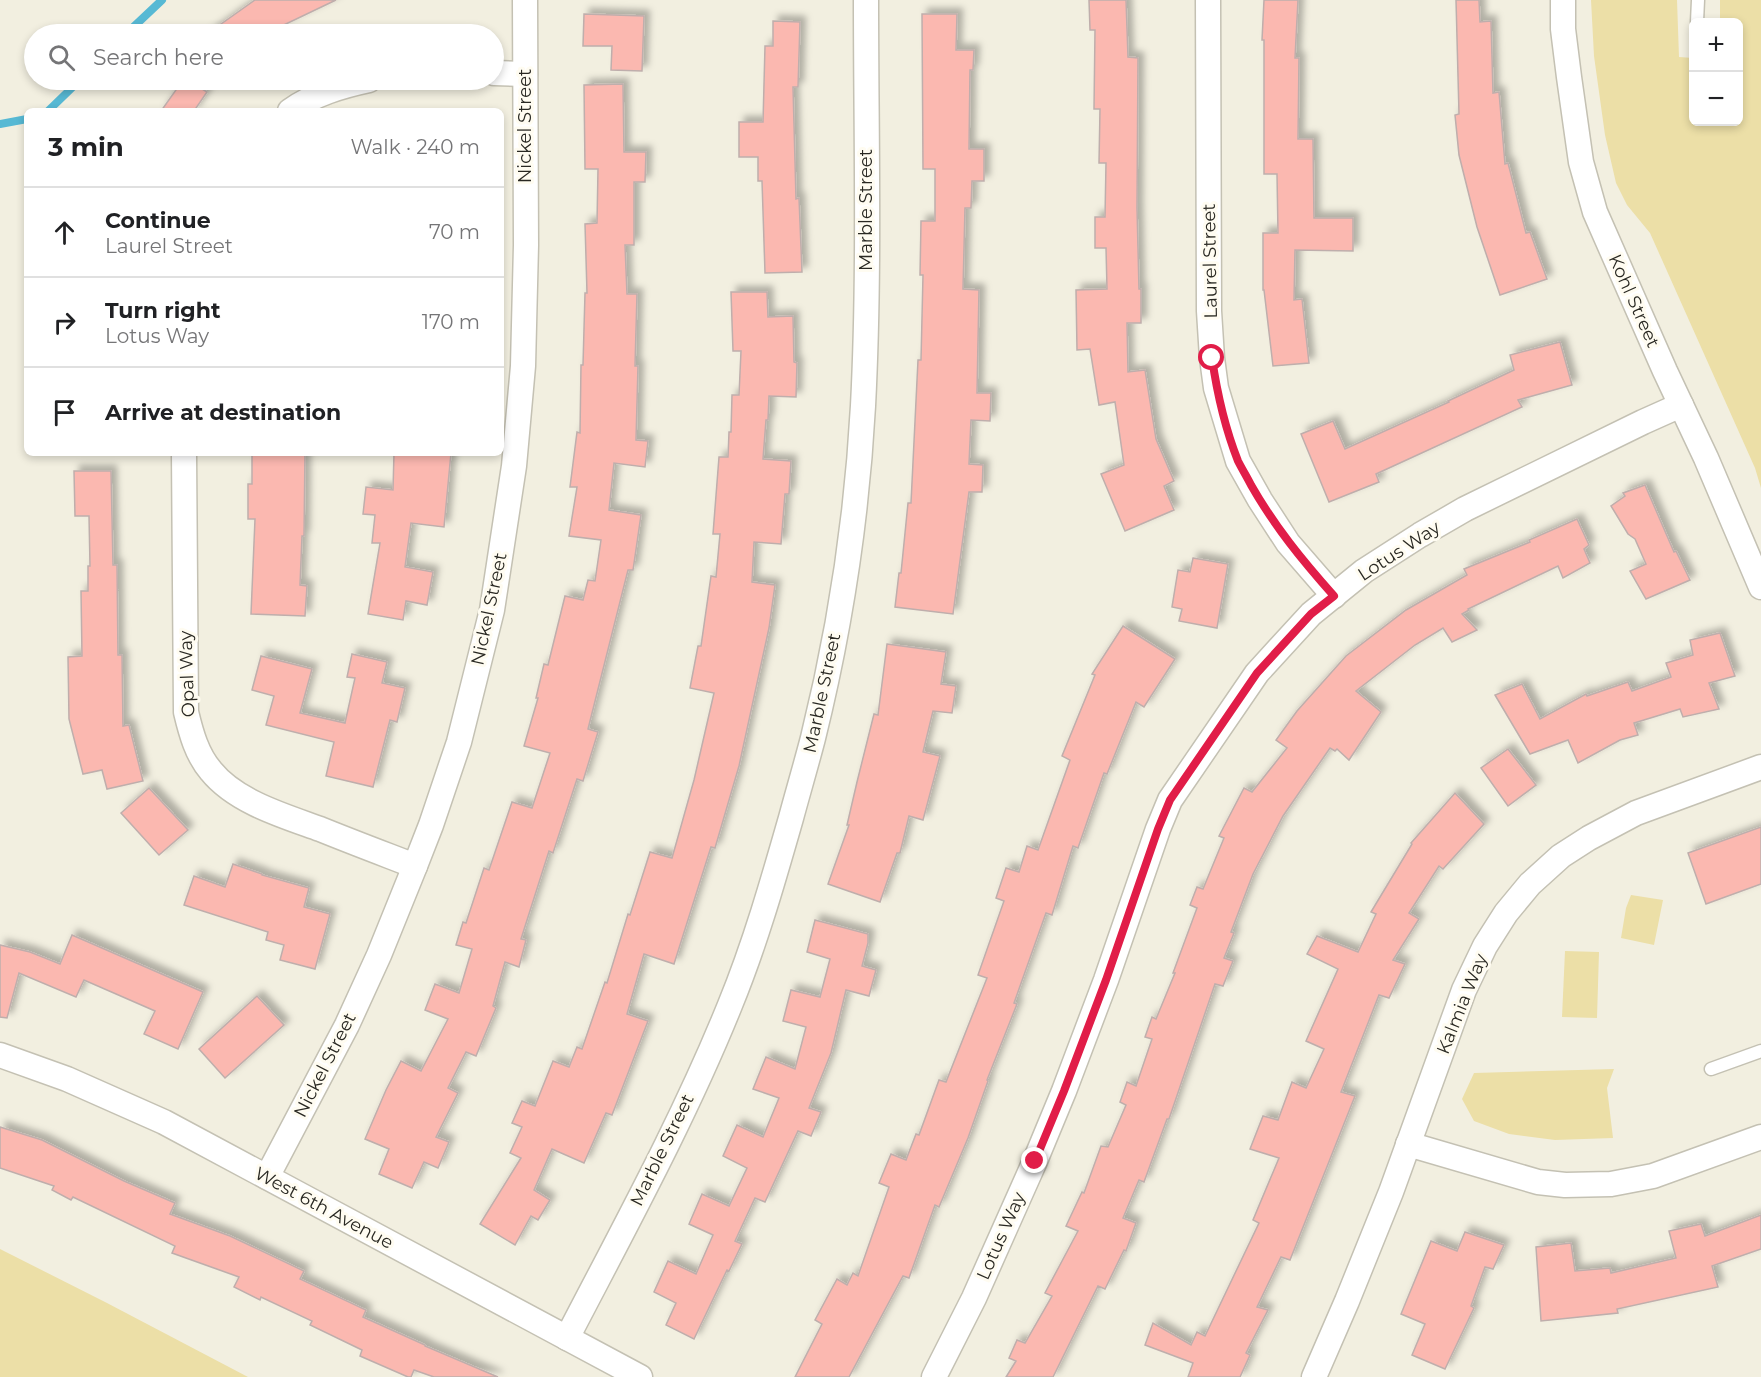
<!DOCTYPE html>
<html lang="en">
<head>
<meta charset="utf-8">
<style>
  :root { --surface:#fff; --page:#f6f6f6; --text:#202124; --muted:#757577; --line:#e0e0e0 }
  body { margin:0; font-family:Montserrat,sans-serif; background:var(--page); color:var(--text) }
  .controls { position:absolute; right:18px; top:18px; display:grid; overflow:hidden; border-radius:9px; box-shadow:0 3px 9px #0003 }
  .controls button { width:54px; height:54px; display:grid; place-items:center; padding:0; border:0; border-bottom:2px solid var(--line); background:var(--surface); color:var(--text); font:30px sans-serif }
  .stop { position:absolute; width:18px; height:18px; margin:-14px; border:4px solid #e11d48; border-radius:50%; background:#fff }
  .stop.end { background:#e11d48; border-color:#fff; box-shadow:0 2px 6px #0008 }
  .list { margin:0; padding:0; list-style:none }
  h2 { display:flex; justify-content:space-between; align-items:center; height:78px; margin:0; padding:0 24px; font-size:26px }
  h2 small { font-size:20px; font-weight:400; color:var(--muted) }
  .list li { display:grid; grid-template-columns:39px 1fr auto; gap:18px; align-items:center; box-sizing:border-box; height:90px; padding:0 24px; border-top:2px solid var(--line) }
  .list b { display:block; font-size:22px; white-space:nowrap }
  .list p { margin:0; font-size:20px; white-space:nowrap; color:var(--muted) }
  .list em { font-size:20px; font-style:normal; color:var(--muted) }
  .icon { flex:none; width:33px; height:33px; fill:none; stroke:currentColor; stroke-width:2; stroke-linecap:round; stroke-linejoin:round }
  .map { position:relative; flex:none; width:1761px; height:1377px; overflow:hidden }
  .search { position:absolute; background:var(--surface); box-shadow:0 3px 9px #0003; left:24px; top:24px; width:480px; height:66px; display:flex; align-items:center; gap:15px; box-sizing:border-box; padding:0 21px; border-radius:33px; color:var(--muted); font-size:22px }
  .panel { position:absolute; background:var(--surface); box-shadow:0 3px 9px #0003; left:24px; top:108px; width:480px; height:348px; border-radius:9px }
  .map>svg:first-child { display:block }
  .green { fill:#ecdfa7 }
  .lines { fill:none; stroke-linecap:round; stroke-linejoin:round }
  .stream { stroke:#57b9d4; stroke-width:8 }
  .building { fill:#fbb8b0; stroke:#bfaeac; stroke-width:1.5; filter:url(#shadow) }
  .service-casing { stroke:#c4c1b3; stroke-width:15 }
  .minor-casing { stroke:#c4c1b3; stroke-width:27 }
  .service { stroke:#fff; stroke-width:12 }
  .minor { stroke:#fff; stroke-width:24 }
  .route { stroke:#e11d48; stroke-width:8 }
  .labels { text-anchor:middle; stroke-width:6; stroke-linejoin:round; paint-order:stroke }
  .street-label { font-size:18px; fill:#292822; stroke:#fffcf1 }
</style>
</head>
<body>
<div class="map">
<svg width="1761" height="1377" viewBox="0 0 1761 1377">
  <defs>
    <filter id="shadow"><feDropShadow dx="5.5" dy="-5.5" stdDeviation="3" flood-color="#0004"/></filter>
  </defs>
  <rect width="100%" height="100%" fill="#f2efe0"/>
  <g class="green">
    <path d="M1591,0H1677L1679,57L1693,58L1694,122H1738V22H1720V0H1761V488L1755,468L1650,233L1627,205L1616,183L1605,135L1594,56Z"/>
    <path d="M1631,895L1663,900L1654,945L1621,938L1626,908Z"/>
    <path d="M1565,951L1599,952L1597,1018L1562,1017Z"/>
    <path d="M1614,1069L1607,1088L1613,1138L1555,1140L1509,1134L1474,1121L1462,1099L1474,1073Z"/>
    <path d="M0,1249L107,1303L248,1377H0Z"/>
  </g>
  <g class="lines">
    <g class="stream">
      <path d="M126,34L162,0"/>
      <path d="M48,111L80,80"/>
      <path d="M0,124L27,119"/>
    </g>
  </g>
  <g class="building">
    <path d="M255,0H336L265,34H207Z"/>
    <path d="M1089,0H1126L1128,57L1138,58L1137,208L1139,289H1141V323H1127L1128,372L1145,370L1156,439L1174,481L1164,486L1174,510L1125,531L1101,474L1124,465L1115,402L1099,405L1090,349L1077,350L1076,290L1107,289L1106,248H1095V217H1105L1106,163H1099L1100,109H1094L1095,30H1090Z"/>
    <path d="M1264,0H1298L1295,58H1299L1298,139H1313L1314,218H1353V251L1295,250L1294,300L1302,299L1309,363L1273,366L1264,290H1263V233H1278L1277,174H1264V40H1262Z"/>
    <path d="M1456,0H1479L1480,22L1491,21L1493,93L1499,92L1505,164L1508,163L1526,233L1530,232L1547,279L1500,295L1477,227L1459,155L1455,115L1459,114Z"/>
    <path d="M584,14L644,16L642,71L611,70L612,46H583Z"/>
    <path d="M922,14H957L956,50H974L973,70H970L969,149H984V181H972L971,208H965L963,289L979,290L977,393H991L990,421L971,420L969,464L983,465L982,492H969L953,614L895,607L899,573H901L908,503H911L918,360H921L923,275H920L921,221H935V169H923Z"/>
    <path d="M773,21L800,22L798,87H793L796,199L799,198L802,272L765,273L762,181H758V157H739V122H763L765,46H773Z"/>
    <path d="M183,80H188L207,92L194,111H161Z"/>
    <path d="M623,84L624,152H646L645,182H634V245H625L627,294H637L635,366H638L636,440L648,441L645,467L614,463L609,510L641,515L633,570H628L588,729L598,732L583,781L577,779L553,853L549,851L521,939L526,940L519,967L505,962L493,1006L496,1008L476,1056L466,1052L448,1088L458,1093L436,1137L449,1142L438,1168L424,1162L412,1188L379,1174L389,1149L365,1139L386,1090L401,1061L421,1071L448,1019L425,1010L435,984L459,993L472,949L456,945L463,922L466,923L484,868L489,870L512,802L532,808L550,753L524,746L538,698H536L544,664L548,665L565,596L583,600L588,580L595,581L601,540L569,536L577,487H570L577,432L580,433L581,365H583L585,293H587L585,224L597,223L598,169H585L584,85Z"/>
    <path d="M731,292H767L768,317L793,316L794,362L797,363L796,397L769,396L768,420H766L763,459L791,461L789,494H785L781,544L754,542L752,582L775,585L769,628L739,766L715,848L711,847L674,964L644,954L627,1014L648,1021L612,1115L606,1113L584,1163L552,1149L534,1190L550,1200L538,1220L531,1216L515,1245L480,1224L521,1158L510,1153L522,1127L512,1123L522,1101L535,1106L553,1061L569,1067L577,1047L582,1049L605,982L607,983L628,914L630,915L650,852L672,858L694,780L714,693L690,688L698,646H701L711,576L716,577L720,534H713L719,457H728L729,432H731L732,395H739L741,351H733Z"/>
    <path d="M1560,342L1572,385L1518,400L1522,407L1376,474L1379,482L1329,502L1301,434L1333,421L1345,449L1449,402L1448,401L1514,370L1510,355Z"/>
    <path d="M252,453H305L304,536H302L300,585L307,586L305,616L251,614L255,519H248V484H252Z"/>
    <path d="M394,453H451L444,527L411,523L405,567L433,572L427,605L406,601L403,620L368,614L380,543H372L375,515L363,514L366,487L393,490Z"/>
    <path d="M74,471H111L113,565H117L118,655H122L123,726L129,725L143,781L107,789L102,770L83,774L69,719L68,657L82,656L81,591H88V566H90L89,516H75Z"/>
    <path d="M1645,485L1674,552L1676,551L1690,580L1646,599L1630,571L1646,564L1635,539L1628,534L1611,506L1625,496L1623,493Z"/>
    <path d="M1577,519L1589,545L1584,549L1590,563L1563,578L1558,566L1468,609L1469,610L1462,614L1477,630L1452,642L1443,628L1415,645L1356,691L1381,712L1349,760L1337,749L1335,751L1330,748L1283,816L1253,874L1231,932L1234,933L1224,958L1233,961L1223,986L1215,984L1169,1119H1167L1144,1182L1139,1180L1123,1218L1136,1223L1126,1251L1124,1250L1105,1289L1098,1286L1053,1377H1006L1016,1361L1009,1358L1017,1340L1025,1343L1052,1296L1045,1293L1078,1231L1066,1226L1082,1192L1084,1193L1101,1146L1108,1147L1126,1105L1120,1102L1127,1082L1136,1086L1152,1039L1145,1037L1152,1017L1156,1019L1175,973H1173L1197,908L1190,905L1197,887L1203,889L1224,838L1219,836L1244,788L1252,792L1287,748L1276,740L1297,711L1346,656L1406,610L1467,575L1464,569L1530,542L1529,540Z"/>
    <path d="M1193,558L1228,564L1217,628L1179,621L1182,609L1172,607L1178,570L1190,572Z"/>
    <path d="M1123,626L1175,659L1144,707L1136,702L1107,774L1104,773L1078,848L1073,846L1052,915L1046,913L1014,1003L1017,1004L987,1080L988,1081L968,1138L939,1207L935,1205L909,1278L903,1276L849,1377H795L822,1324L815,1320L837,1279L847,1285L853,1273L858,1276L889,1187L879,1183L891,1154L906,1160L916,1134L919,1135L939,1080L946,1082L987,978L978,975L1004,901L996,898L1006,868L1019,872L1027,846L1038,850L1070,760L1062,756L1095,675L1092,674Z"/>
    <path d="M1720,633L1735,676L1709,683L1719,709L1683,717L1680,709L1634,723L1638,735L1620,740L1578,763L1568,740L1530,754L1495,695L1522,684L1540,719L1586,694L1587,696L1628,682L1632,691L1671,677L1666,663L1693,655L1690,640Z"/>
    <path d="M887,644L946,652L941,684L956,686L952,713L933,711L923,752L940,756L923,820L909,816L900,853H897L880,902L828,884L849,825H847L857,782L874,714L878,715Z"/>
    <path d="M352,654L387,662L382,683L405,688L397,722L390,720L373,787L326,776L334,742L266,725L274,696L252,690L261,656L312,669L300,713L345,723L355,678L347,677Z"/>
    <path d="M1508,749L1536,785L1508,806L1481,768Z"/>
    <path d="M149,788L188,830L159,855L121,813Z"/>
    <path d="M1455,793L1484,824L1443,869L1439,866L1409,913L1419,919L1393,960L1405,964L1389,998L1379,995L1341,1092L1355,1096L1290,1260L1281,1257L1257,1307L1268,1310L1246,1353L1250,1355L1240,1377H1188L1193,1363L1145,1345L1153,1323L1191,1345L1197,1332L1205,1336L1259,1223L1253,1220L1279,1158L1250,1149L1263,1116L1278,1120L1292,1082L1306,1088L1324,1049L1306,1041L1338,969L1307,954L1317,936L1358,952L1376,914L1371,912L1412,844L1411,843Z"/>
    <path d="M1761,827V884L1706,904L1688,853Z"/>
    <path d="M233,864L262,874V875L309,888L304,907L330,914L315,969L280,960L284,945L266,940L268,932L184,905L194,876L225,887Z"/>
    <path d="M815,920L868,934V943L862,966L876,970L869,996L846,990L831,1053L809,1108L821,1112L811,1136L798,1131L765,1202L755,1198L735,1241L742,1244L729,1271L727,1270L694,1339L666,1325L676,1303L654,1292L668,1261L696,1274L713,1235L689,1224L702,1194L729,1206L747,1168L723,1156L737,1125L763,1137L779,1098L753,1089L766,1057L795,1069L806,1027L783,1021L791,990L820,997L830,959L807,952Z"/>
    <path d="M72,935L203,992L178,1049L144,1034L155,1011L84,980L76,997L19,973L7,1018L0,1017V945L30,952L60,964Z"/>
    <path d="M257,996L284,1025L225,1078L199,1049Z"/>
    <path d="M0,1127L42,1140L124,1181L175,1203L170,1214L230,1236L304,1271L300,1279L366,1310L363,1317L425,1345V1346L498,1377H434L414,1370L411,1377H408L360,1356L362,1350L310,1325L312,1321L261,1297L260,1300L234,1287L239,1277L172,1253L175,1246L73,1197L71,1200L52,1190L54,1186L0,1168Z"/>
    <path d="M1761,1215V1249L1712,1266L1718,1287L1617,1309L1618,1313L1541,1321L1536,1247L1571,1243L1575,1271L1610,1268L1611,1273L1676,1258L1669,1231L1701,1224L1705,1236Z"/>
    <path d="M1465,1232L1504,1245L1493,1269L1485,1267L1471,1306L1474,1308L1445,1369L1412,1355L1425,1324L1401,1314L1431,1241L1457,1251Z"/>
  </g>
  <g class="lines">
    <defs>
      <g id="service">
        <path d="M1697,22L1698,0"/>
        <path d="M1711,1069L1761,1051"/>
      </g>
      <g id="minor">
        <path d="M1208,0L1209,311L1212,358L1216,388L1238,461L1260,500L1288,543L1334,596"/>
        <path d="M1563,0V29L1569,77L1581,162L1595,212L1665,371L1706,458L1761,587"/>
        <path d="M494,73L525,74"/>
        <path d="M290,111C314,94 341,86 369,80"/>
        <path d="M184,453L186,712C191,733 197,755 211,771C236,802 284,816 320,829C352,842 384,854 415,866"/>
        <path d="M0,1055L67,1079L164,1122L640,1377"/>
        <path d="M1408,1144L1538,1182L1565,1185L1611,1184L1653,1176L1761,1137"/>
        <path d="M267,1177L347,1025L379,955L415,866L431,825L459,742L492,610L514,466L523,366L526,245L525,0"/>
        <path d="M567,1338C624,1228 684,1119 730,1005C755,944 773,881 791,818C798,792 806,765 813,738C840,629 857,517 863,406C870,271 866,135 866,0"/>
        <path d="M934,1377L974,1298L1035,1161L1064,1091L1106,980L1158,829L1170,800L1257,673L1311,614L1364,571L1420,535L1465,509L1643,422L1681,405"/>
        <path d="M1314,1377L1347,1301L1391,1192L1464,990L1485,946L1506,913L1530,884L1561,856L1589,838L1636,813L1761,767"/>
      </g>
    </defs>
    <use href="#service" class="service-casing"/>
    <use href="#minor" class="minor-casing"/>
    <use href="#service" class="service"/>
    <use href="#minor" class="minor"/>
  </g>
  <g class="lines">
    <path class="route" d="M1035,1161L1064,1091L1106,980L1158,829L1170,800L1257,673L1311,614L1334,596C1302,560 1275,527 1251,485C1247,477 1242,469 1238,461C1225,428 1217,393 1212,358"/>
  </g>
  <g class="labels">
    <g class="street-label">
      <text transform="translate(525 126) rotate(-90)" y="6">Nickel Street</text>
      <text transform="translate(866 210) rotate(-90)" y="6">Marble Street</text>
      <text transform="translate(1210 261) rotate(-91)" y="6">Laurel Street</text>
      <text transform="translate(1634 301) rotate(66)" y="6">Kohl Street</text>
      <text transform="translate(1399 551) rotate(-33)" y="6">Lotus Way</text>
      <text transform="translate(489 609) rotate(-78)" y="6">Nickel Street</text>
      <text transform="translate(187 674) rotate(-92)" y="6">Opal Way</text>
      <text transform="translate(822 693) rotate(-78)" y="6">Marble Street</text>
      <text transform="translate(1462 1004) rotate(-68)" y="6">Kalmia Way</text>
      <text transform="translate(325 1065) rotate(-63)" y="6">Nickel Street</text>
      <text transform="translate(662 1150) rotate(-64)" y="6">Marble Street</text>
      <text transform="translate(324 1208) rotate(28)" y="6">West 6th Avenue</text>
      <text transform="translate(1001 1236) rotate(-66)" y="6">Lotus Way</text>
    </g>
  </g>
</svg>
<div class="controls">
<button>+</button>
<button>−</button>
</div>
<div class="stop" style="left:1212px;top:358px"></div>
<div class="stop end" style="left:1035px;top:1161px"></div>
<div class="search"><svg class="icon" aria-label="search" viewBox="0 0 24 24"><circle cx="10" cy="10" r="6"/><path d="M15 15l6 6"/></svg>Search here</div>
<section class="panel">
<h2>3 min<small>Walk · 240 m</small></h2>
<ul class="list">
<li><svg class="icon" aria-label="ahead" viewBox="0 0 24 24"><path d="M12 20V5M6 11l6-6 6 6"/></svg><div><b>Continue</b><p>Laurel Street</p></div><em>70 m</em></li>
<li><svg class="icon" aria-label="right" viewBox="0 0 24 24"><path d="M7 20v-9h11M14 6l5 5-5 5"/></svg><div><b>Turn right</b><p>Lotus Way</p></div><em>170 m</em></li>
<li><svg class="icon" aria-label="arrive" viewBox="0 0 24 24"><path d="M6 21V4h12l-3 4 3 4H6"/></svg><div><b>Arrive at destination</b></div></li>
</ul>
</section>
</div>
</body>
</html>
